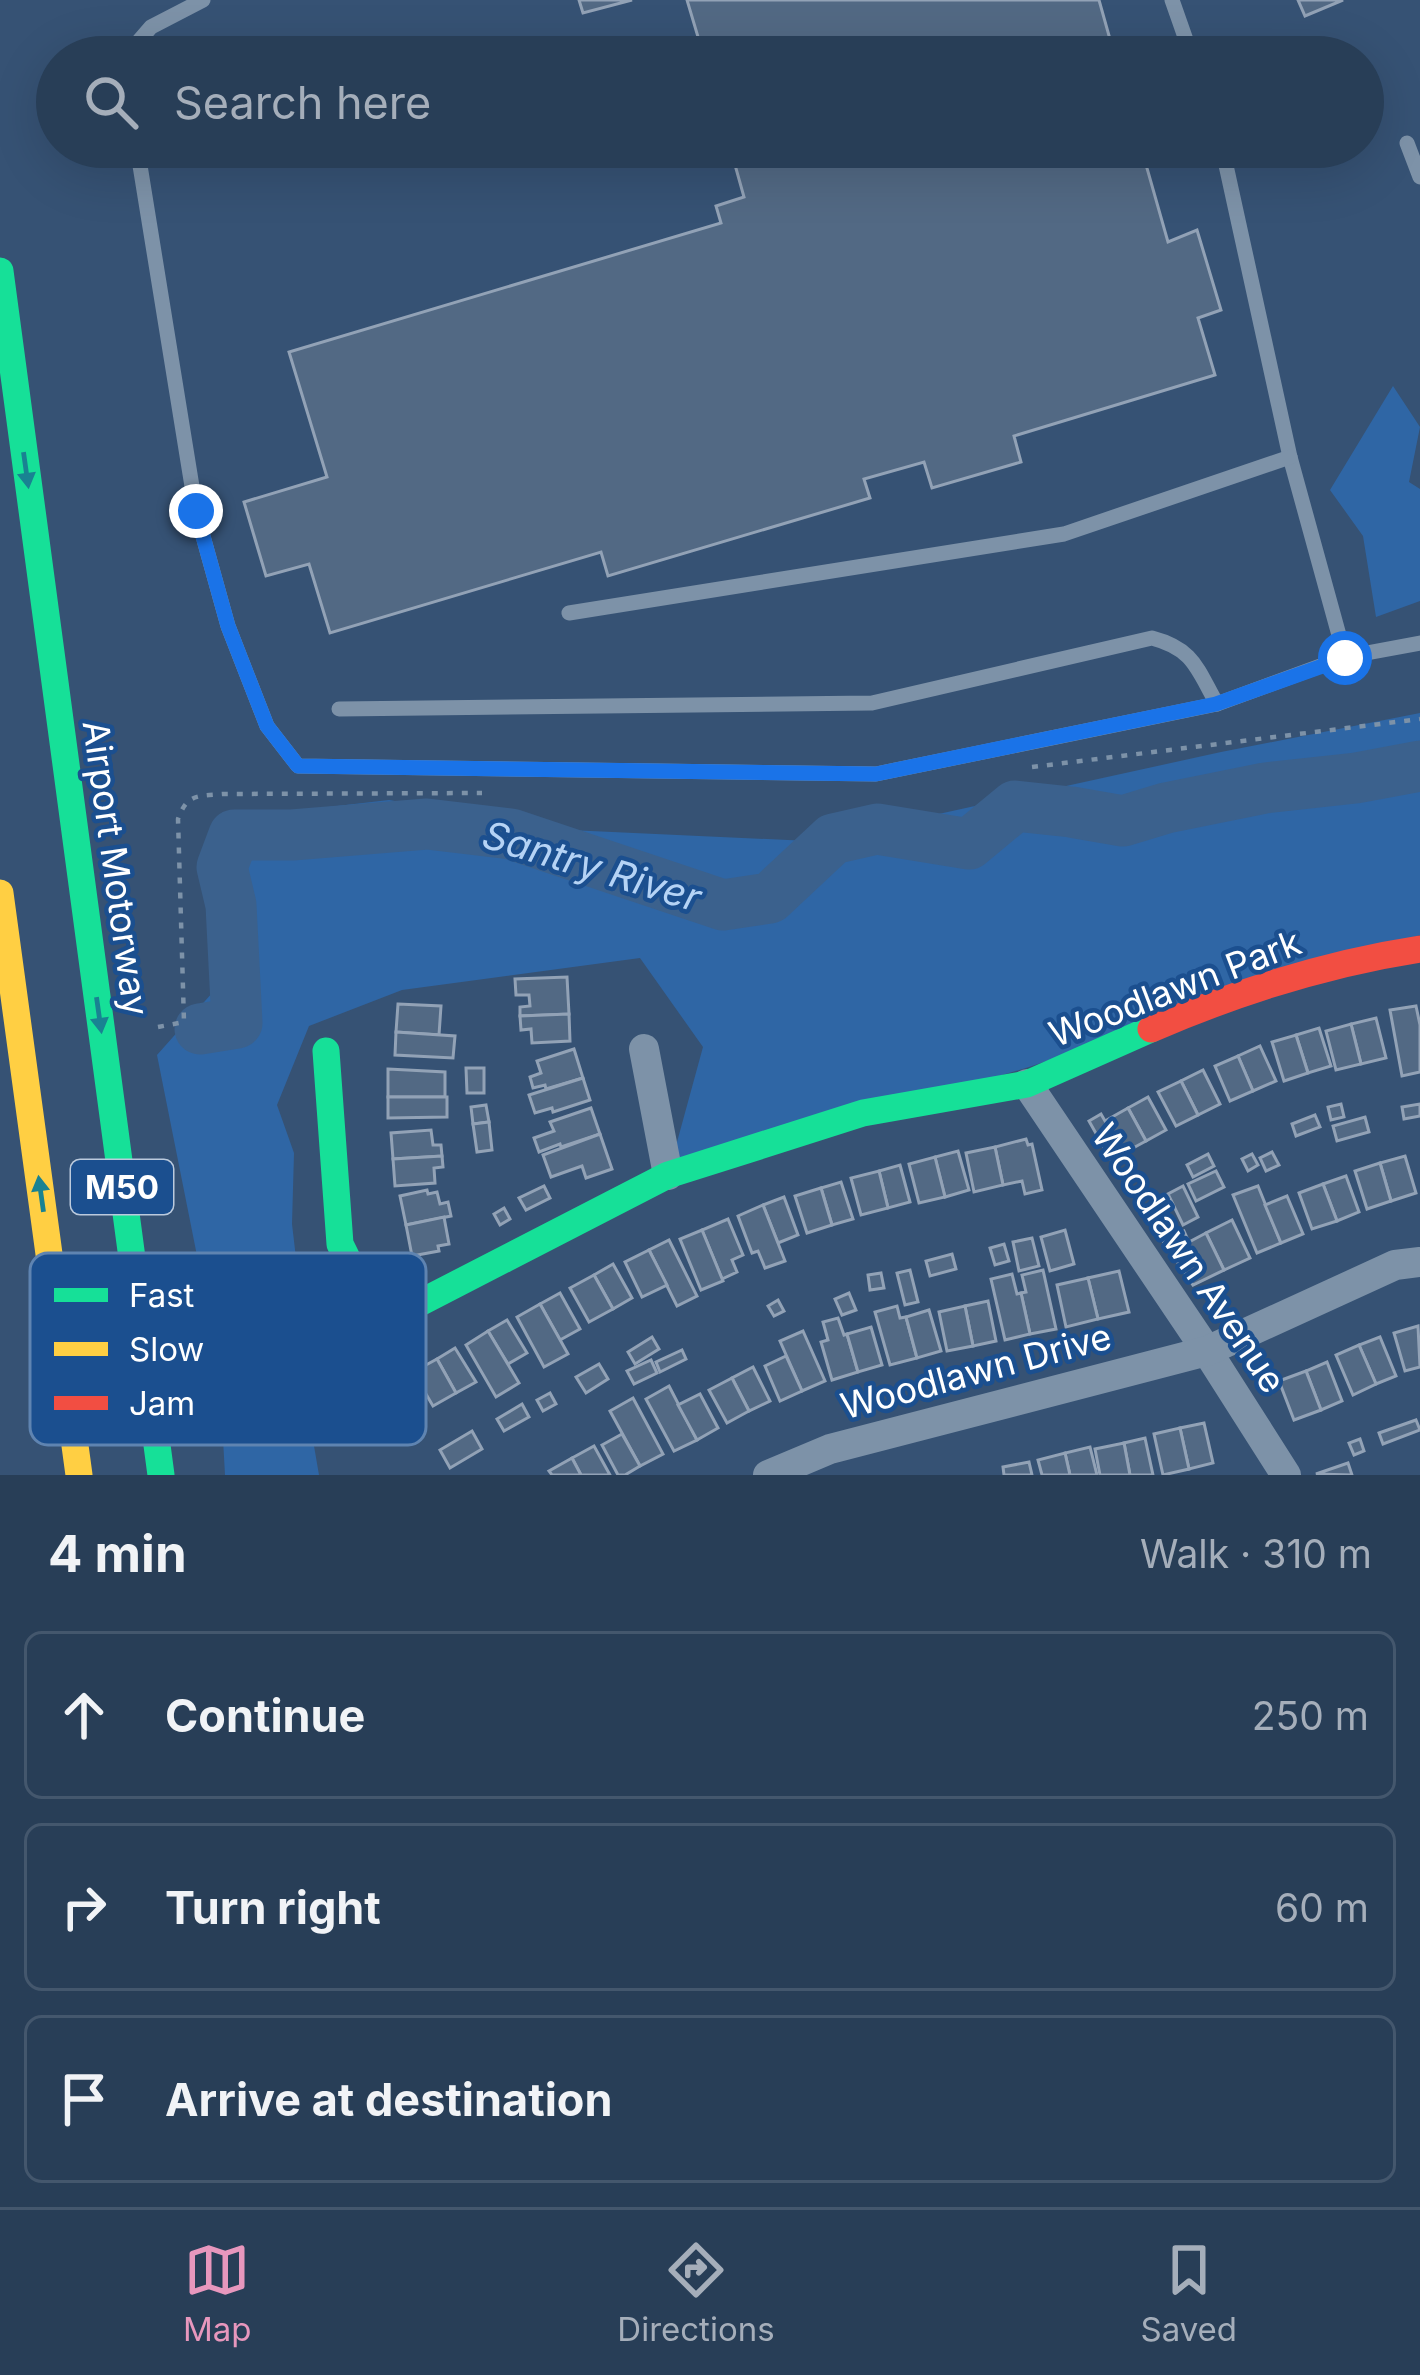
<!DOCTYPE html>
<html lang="en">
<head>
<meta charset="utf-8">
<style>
  :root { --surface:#283e57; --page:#30455d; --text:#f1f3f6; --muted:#a5aeba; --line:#44576d; --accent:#e797bd }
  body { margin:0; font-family:Inter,sans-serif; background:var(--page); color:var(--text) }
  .stop { position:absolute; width:36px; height:36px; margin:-27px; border:9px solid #1a73e8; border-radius:50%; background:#fff }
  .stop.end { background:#1a73e8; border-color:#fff; box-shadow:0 3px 12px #0008 }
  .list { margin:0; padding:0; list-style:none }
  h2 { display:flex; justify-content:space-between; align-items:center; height:156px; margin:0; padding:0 48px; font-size:51px }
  h2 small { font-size:39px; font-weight:400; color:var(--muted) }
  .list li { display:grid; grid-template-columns:78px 1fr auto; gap:36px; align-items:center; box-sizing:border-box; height:168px; margin:0 24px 24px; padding:0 24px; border:3px solid var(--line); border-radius:18px }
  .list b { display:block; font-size:45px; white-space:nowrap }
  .list em { font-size:39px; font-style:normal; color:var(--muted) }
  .icon { flex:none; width:66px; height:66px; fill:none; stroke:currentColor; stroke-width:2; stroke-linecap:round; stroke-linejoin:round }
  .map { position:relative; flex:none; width:1420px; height:1475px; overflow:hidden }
  .search { position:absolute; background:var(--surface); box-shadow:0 12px 48px #0002; left:36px; right:36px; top:36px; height:132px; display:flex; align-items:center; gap:30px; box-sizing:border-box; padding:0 42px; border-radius:66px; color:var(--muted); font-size:45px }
  .sheet { height:732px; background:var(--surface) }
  nav { display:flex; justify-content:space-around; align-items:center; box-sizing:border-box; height:168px; border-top:3px solid var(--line); background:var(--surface); font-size:33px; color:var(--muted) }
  nav a { display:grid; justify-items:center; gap:6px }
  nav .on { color:var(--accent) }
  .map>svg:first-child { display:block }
  .green { fill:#2f66a5 }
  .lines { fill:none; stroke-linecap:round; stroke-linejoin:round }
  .river { stroke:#3b618d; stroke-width:51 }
  .building { fill:#526984; stroke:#92a2b6; stroke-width:3 }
  .path { stroke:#7d92a8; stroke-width:4.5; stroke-dasharray:6 9; stroke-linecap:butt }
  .lane { stroke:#7d92a8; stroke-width:15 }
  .street { stroke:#7d92a8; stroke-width:30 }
  .fast { stroke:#16e098; stroke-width:27 }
  .slow { stroke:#ffcf43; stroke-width:27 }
  .jam { stroke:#f24e42; stroke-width:27 }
  .oneway { fill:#198292 }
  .route { stroke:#1a73e8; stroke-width:15 }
  .labels { text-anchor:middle; stroke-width:9; stroke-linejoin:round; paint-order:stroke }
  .shield { fill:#1b4f8f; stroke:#bbcadd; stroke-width:3 }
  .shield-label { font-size:33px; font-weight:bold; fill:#fff }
  .street-label { font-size:36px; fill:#fff; stroke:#1b4f8f }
  .water-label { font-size:39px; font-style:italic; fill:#b5d3f5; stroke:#1b4f8f }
  .key { fill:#1b4f8f; stroke:#5f84b1; stroke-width:3 }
  .key-label { font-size:33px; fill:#fff }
</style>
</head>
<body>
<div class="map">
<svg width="1420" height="1475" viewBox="0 0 1420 1475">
  <rect width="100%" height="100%" fill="#365274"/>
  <g class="green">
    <path d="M1393,386L1420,427L1409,482L1420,489V601L1376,617L1363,536L1330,490Z"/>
    <path d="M1420,713V935L1029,1067L668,1175L703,1047L640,958L402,990L309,1026L277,1105L294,1153L292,1224L300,1292L282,1346L303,1382L319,1475H225L219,1366L157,1055L213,992L205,858L246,856L302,810L389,800L569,830L830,842L876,832L875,828L1221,752Z"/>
  </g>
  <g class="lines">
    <path class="river" d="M200,1029L237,1023L231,905L222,867L234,835H292L427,824L511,834L723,905L770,898L833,839L877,829L969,844L1015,806L1071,812L1123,821L1166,808L1265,788L1356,778L1420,766"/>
  </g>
  <g class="building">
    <path d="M579,0H632L583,13Z"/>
    <path d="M687,0H1099L1115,57H704Z"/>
    <path d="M1298,0H1343L1305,16Z"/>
    <path d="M730,147H1141L1168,242L1197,230L1221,310L1198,318L1215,375L1014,436L1021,462L932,488L924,462L864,479L870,498L608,576L601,552L330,633L309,564L266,576L244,502L327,477L289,352L721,223L716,206L744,197Z"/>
    <path d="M567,977L569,1014L520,1016V1007L530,1006L529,995H516L515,979Z"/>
    <path d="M398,1004L441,1006L439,1035L396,1032Z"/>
    <path d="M1416,1006L1420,1025V1072L1402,1076L1390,1010Z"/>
    <path d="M569,1014L570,1041L532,1043L531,1029L521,1030L520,1016Z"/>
    <path d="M1376,1018L1386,1058L1361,1064L1351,1024Z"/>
    <path d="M1351,1024L1361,1064L1336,1070L1326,1031Z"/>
    <path d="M1319,1028L1331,1066L1308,1073L1296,1035Z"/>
    <path d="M396,1032L455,1036L453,1058L395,1055Z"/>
    <path d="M1296,1035L1308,1073L1284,1081L1272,1042Z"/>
    <path d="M1260,1046L1276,1081L1253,1091L1238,1056Z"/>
    <path d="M574,1049L583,1078L546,1089L545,1085L533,1088L530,1077L541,1073L537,1061Z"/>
    <path d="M1238,1056L1253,1091L1230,1101L1215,1066Z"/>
    <path d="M466,1068H484V1093H467Z"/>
    <path d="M388,1069L445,1072V1097H388Z"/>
    <path d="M1203,1070L1220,1104L1198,1115L1181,1081Z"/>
    <path d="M583,1078L590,1100L553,1112L552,1108L535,1113L529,1095Z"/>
    <path d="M1181,1081L1198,1115L1176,1126L1158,1092Z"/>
    <path d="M388,1097H447V1117L388,1118Z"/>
    <path d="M1148,1097L1166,1130L1146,1141L1128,1108Z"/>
    <path d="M1341,1104L1344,1117L1331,1120L1328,1107Z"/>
    <path d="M1420,1104V1116L1404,1119L1402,1107Z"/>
    <path d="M486,1105L489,1122L473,1124L471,1107Z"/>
    <path d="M591,1108L600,1134L561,1147L560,1144L539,1152L534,1138L554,1131L550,1122Z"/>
    <path d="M1128,1108L1146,1141L1111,1160L1089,1121L1101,1114L1105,1121Z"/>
    <path d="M1315,1115L1320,1127L1296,1136L1292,1124Z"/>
    <path d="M1365,1117L1369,1132L1337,1141L1333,1126Z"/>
    <path d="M489,1122L492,1150L477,1152L473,1124Z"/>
    <path d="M431,1130L433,1145H441L442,1156L393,1159L391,1133Z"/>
    <path d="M600,1134L612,1169L586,1178L582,1166L551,1177L543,1155Z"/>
    <path d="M1026,1139L1028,1145L1032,1144L1042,1190L1025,1194L1022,1181L1003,1185L995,1147Z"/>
    <path d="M995,1147L1003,1185L974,1192L966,1153Z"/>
    <path d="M958,1151L969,1190L945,1197L935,1157Z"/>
    <path d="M1272,1152L1279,1165L1266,1171L1260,1158Z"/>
    <path d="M1208,1154L1214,1166L1193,1177L1187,1165Z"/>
    <path d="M1252,1154L1258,1165L1248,1171L1242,1159Z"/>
    <path d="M442,1156L443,1167L434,1168L435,1183L395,1186L393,1159Z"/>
    <path d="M1405,1156L1416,1193L1391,1201L1380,1163Z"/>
    <path d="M935,1157L945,1197L919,1203L909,1164Z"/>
    <path d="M1380,1163L1391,1201L1367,1209L1355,1171Z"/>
    <path d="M900,1165L910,1202L888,1208L879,1171Z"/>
    <path d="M879,1171L888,1208L861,1215L851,1178Z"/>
    <path d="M1216,1171L1224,1187L1196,1201L1188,1184Z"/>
    <path d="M1346,1176L1359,1212L1337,1221L1323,1184Z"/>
    <path d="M841,1182L853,1219L832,1225L821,1188Z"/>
    <path d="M1323,1184L1337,1221L1312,1229L1299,1193Z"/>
    <path d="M544,1186L550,1198L526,1210L519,1198Z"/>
    <path d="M1183,1186L1198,1217L1183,1225L1168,1194Z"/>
    <path d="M1258,1186L1281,1243L1257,1253L1233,1195Z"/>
    <path d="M821,1188L832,1225L807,1233L795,1196Z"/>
    <path d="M427,1190L428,1194L437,1192L440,1204L448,1202L451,1216L406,1225L400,1196Z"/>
    <path d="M1287,1196L1303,1234L1281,1243L1265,1205Z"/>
    <path d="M784,1197L798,1235L778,1243L763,1205Z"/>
    <path d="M763,1205L785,1261L765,1268L758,1251L752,1253L738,1216Z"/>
    <path d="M504,1208L510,1219L500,1225L494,1214Z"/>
    <path d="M444,1217L449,1244L438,1246L439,1251L412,1256L406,1225Z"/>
    <path d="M728,1219L743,1255L732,1260L737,1272L722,1279L702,1230Z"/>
    <path d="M1232,1220L1250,1258L1224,1270L1206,1233Z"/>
    <path d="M702,1230L723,1281L701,1290L680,1239Z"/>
    <path d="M1065,1230L1074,1264L1050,1271L1041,1237Z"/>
    <path d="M1184,1231L1189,1242L1206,1233L1224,1270L1193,1285L1163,1241Z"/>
    <path d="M1032,1238L1039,1266L1019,1271L1013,1242Z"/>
    <path d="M669,1240L697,1296L677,1306L649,1250Z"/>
    <path d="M1004,1244L1009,1261L995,1265L990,1248Z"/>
    <path d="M649,1250L667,1285L642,1297L625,1262Z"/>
    <path d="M952,1254L956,1269L930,1276L926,1261Z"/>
    <path d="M613,1264L632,1298L613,1309L594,1275Z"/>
    <path d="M910,1270L918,1302L905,1305L897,1273Z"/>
    <path d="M1043,1270L1056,1329L1030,1334L1021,1293L1026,1292L1022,1275Z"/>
    <path d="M1119,1271L1129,1312L1098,1319L1088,1278Z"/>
    <path d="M881,1273L884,1288L870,1290L868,1275Z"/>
    <path d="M1012,1274L1017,1294L1021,1293L1030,1334L1005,1340L991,1279Z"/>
    <path d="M594,1275L613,1309L589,1322L570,1288Z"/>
    <path d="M1088,1278L1098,1319L1066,1327L1057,1285Z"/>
    <path d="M560,1293L580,1329L560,1340L540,1304Z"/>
    <path d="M849,1293L856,1310L842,1315L835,1299Z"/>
    <path d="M778,1300L784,1311L774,1316L768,1306Z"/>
    <path d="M988,1301L996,1341L973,1346L965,1306Z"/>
    <path d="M540,1304L568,1354L544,1367L517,1317Z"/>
    <path d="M897,1306L900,1318L906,1317L917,1358L890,1365L875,1312Z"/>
    <path d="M965,1306L973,1346L947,1351L939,1312Z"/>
    <path d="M929,1310L941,1351L917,1358L906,1317Z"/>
    <path d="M838,1318L844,1335L847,1334L858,1372L832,1380L821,1342L828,1340L823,1322Z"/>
    <path d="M507,1320L527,1353L508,1364L488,1331Z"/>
    <path d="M1418,1326L1420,1367L1405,1371L1394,1333Z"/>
    <path d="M871,1327L882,1365L858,1372L847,1334Z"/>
    <path d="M488,1331L519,1383L496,1397L466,1345Z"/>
    <path d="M803,1331L825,1381L802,1391L780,1341Z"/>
    <path d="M652,1337L659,1349L635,1364L628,1352Z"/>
    <path d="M1380,1337L1396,1376L1376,1384L1359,1345Z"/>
    <path d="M1359,1345L1376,1384L1353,1395L1336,1355Z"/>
    <path d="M455,1348L476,1382L456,1393L437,1359Z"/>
    <path d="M682,1350L686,1359L660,1372L656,1362Z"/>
    <path d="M786,1356L802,1391L780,1401L765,1366Z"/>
    <path d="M437,1359L456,1393L433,1406L413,1372Z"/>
    <path d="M651,1360L657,1373L634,1384L627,1371Z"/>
    <path d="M1327,1362L1342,1401L1321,1410L1306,1371Z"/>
    <path d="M599,1364L608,1379L586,1393L576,1377Z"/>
    <path d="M753,1367L770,1401L749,1411L732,1378Z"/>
    <path d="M1306,1371L1321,1410L1294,1420L1279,1381Z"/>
    <path d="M732,1378L749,1411L727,1423L709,1390Z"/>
    <path d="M669,1386L697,1440L674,1451L646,1399Z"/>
    <path d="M550,1393L556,1404L543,1411L537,1400Z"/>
    <path d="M700,1394L718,1428L697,1440L678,1405Z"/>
    <path d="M633,1398L663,1454L640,1466L610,1411Z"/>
    <path d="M522,1404L529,1417L504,1431L497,1419Z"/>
    <path d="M1416,1420L1420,1430L1383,1444L1379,1433Z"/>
    <path d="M1204,1423L1213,1463L1189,1469L1180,1428Z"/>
    <path d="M1180,1428L1189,1469L1163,1475L1154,1434Z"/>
    <path d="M472,1431L482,1449L450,1468L440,1450Z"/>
    <path d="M622,1434L640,1466L625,1475H618L602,1445Z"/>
    <path d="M1145,1438L1153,1475H1130L1124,1443Z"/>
    <path d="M1360,1439L1364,1451L1354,1455L1349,1443Z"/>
    <path d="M1124,1443L1130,1475H1100L1095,1449Z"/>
    <path d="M594,1446L610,1475H581L572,1458Z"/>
    <path d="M1090,1447L1097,1475H1070L1065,1453Z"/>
    <path d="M1065,1453L1070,1475H1042L1038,1460Z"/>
    <path d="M572,1458L581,1475H552L549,1471Z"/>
    <path d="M1029,1462L1032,1475H1004L1003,1467Z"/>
    <path d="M1348,1463L1352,1475L1316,1474Z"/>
  </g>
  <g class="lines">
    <g class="path">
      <path d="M1032,767L1420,719"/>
      <path d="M158,1027L184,1022L178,819C187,794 197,796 222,794L482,793"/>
    </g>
    <g class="lane">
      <path d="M1172,0L1192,57"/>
      <path d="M125,57L151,27L203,0"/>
      <path d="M1407,143L1420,177"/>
      <path d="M137,147L196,511L228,626L267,726L298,766L876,774L1217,704L1345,657L1420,643"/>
      <path d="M1222,147L1290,457L1345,657"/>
      <path d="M569,613L1064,534L1290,457"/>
      <path d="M339,709L872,703L1152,638C1194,649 1197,669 1217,704"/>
    </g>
    <g class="street">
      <path d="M644,1049L668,1175"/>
      <path d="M1027,1084L1207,1351L1286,1475"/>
      <path d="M768,1475L830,1449L1207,1351L1395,1265L1420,1262"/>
    </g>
    <g class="fast">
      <path d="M0,271L161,1475"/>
      <path d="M326,1051L340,1244L365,1295L406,1310L668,1175L863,1113L1027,1084L1151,1029"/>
    </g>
    <path class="slow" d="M0,893L79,1475"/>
    <path class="jam" d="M1151,1029C1237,992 1328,963 1420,949"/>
  </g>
  <defs><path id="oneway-solid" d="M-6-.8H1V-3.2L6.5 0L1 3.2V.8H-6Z" transform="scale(3)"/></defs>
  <g class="oneway">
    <use href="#oneway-solid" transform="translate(26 470) rotate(82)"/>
    <use href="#oneway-solid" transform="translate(99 1015) rotate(82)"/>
    <use href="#oneway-solid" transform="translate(41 1194) rotate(-98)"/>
  </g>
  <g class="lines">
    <path class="route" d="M196,511L228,626L267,726L298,766L876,774L1216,704L1345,658"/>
  </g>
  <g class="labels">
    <rect class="shield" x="71" y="1160" width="102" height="54" rx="9"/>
    <g class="shield-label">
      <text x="122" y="1199">M50</text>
    </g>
    <g class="street-label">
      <text transform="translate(116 868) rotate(82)" y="13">Airport Motorway</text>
      <text transform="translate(1175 988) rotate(-21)" y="13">Woodlawn Park</text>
      <text transform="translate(1189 1258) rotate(56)" y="13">Woodlawn Avenue</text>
      <text transform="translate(976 1371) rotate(-15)" y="13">Woodlawn Drive</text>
    </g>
    <g class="water-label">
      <text transform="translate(592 866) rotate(17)" y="14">Santry River</text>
    </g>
  </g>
  <rect x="30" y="1253" width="396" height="192" rx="18" class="key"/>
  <rect x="54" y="1288" width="54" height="14" fill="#16e098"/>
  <rect x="54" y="1342" width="54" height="14" fill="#ffcf43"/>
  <rect x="54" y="1396" width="54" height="14" fill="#f24e42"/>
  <g class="key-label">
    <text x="129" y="1307">Fast</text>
    <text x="129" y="1361">Slow</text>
    <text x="129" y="1415">Jam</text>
  </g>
</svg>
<div class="stop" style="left:1345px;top:658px"></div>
<div class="stop end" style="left:196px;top:511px"></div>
<div class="search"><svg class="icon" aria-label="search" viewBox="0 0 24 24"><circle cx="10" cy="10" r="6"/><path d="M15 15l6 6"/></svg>Search here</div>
</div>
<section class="sheet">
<h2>4 min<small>Walk · 310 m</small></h2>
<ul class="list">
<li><svg class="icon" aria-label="ahead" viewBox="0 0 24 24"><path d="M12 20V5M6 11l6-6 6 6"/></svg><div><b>Continue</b></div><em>250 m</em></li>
<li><svg class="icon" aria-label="right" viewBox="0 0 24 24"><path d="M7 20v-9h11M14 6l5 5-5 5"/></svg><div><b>Turn right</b></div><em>60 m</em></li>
<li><svg class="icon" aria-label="arrive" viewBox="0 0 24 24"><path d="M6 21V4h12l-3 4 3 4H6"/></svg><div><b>Arrive at destination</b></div></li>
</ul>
</section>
<nav>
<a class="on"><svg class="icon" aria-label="map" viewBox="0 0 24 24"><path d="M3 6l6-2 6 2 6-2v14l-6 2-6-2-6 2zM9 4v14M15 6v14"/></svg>Map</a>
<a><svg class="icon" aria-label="directions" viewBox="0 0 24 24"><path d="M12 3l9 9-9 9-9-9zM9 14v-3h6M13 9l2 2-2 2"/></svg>Directions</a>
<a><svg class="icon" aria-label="saved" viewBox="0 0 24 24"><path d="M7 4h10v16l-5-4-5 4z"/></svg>Saved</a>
</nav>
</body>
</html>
